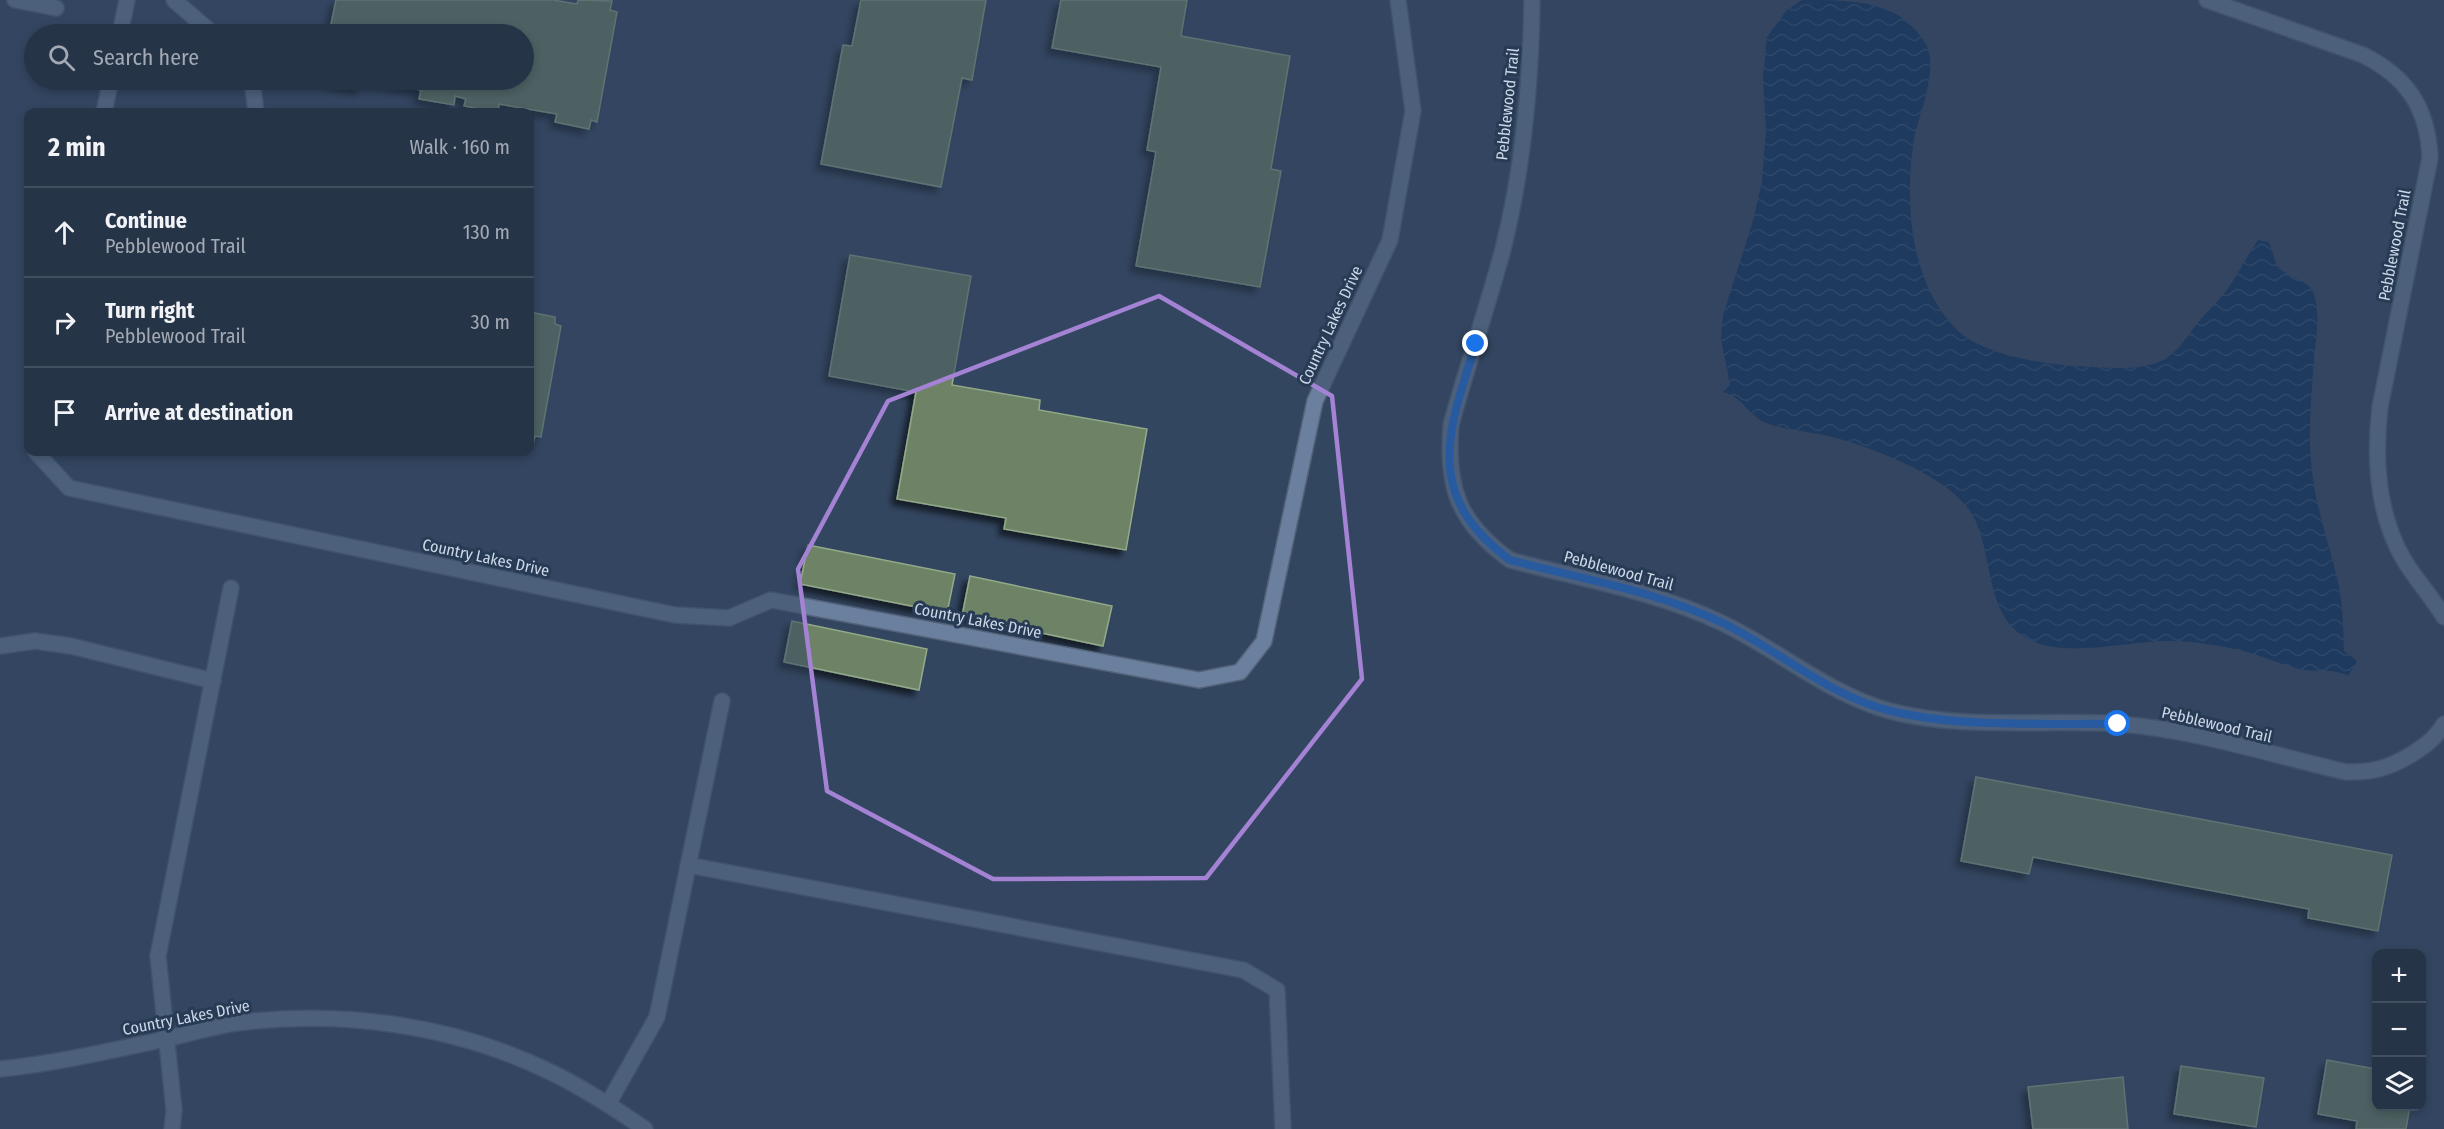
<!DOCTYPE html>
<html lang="en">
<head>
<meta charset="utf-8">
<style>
  :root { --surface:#263448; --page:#2e3c4f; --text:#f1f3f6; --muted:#a4aab4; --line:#424f60 }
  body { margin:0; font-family:"Fira Sans Condensed",sans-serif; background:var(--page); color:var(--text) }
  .controls { position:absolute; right:18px; bottom:18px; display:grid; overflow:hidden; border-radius:12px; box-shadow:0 3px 9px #0003 }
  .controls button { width:54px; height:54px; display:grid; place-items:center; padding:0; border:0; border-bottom:2px solid var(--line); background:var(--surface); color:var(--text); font:30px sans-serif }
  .stop { position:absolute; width:18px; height:18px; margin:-14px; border:4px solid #1a73e8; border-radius:50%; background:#fff }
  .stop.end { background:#1a73e8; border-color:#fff; box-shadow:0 2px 6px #0008 }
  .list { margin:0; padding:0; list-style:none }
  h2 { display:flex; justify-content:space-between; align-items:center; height:78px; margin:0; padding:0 24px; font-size:26px }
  h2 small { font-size:20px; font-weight:400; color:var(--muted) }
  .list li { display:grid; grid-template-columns:39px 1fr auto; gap:18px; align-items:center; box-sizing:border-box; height:90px; padding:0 24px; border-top:2px solid var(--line) }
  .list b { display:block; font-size:22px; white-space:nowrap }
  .list p { margin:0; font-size:20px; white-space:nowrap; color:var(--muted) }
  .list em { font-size:20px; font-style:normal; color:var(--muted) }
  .icon { flex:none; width:33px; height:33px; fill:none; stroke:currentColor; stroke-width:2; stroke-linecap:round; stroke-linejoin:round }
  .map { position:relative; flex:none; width:2444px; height:1129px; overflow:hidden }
  .search { position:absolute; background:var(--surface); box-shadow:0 3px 9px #0003; left:24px; top:24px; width:510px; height:66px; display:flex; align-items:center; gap:15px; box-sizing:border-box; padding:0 21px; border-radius:33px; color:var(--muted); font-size:22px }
  .panel { position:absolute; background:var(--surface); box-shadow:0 3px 9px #0003; left:24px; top:108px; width:510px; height:348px; border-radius:12px }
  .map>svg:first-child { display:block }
  .water { fill:url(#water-waves) }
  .building { fill:#6e8365; stroke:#93aa8a; stroke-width:1.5; filter:url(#shadow) }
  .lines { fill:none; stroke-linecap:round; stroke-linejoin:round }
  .minor-casing { stroke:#536378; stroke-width:18 }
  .minor { stroke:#6b809e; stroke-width:15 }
  .route { stroke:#1a73e8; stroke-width:8 }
  .marked { fill:none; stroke:#a482d4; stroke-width:4.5; stroke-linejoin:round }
  .labels { text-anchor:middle; stroke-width:6; stroke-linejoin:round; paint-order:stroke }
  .street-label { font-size:16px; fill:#ccd8e8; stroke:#283b55 }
</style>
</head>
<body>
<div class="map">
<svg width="2444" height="1129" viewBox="0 0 2444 1129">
  <defs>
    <pattern id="water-waves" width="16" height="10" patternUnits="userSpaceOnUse" patternTransform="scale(1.5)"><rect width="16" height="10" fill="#062d5d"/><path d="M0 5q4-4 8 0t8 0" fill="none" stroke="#294b74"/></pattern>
    <filter id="shadow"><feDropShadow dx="-5.5" dy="5.5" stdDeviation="3" flood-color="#0009"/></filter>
  </defs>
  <rect width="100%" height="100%" fill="#334660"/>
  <path class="water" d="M1802,0C1854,0 1902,0 1927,46C1938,71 1919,114 1914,139C1904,202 1910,285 1958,331C1983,354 2041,364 2074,366C2102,367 2132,372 2159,362C2176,355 2186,338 2197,324C2206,312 2218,302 2227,290C2238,274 2247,256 2258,240L2268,242C2273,249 2274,261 2278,267C2289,280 2311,278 2315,298C2320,317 2316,338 2314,357C2312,391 2308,428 2311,462C2314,504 2329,542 2338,582C2343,605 2343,627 2344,651L2357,661L2348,676C2329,667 2318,673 2299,669C2280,664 2262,656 2243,651C2220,645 2191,641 2167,641C2128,641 2064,659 2028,639C1981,613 1996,551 1970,511C1947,475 1865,444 1824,435C1805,431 1784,430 1766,423C1749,416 1742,396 1723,392L1730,385L1721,339L1723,315L1753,221L1762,182L1766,130L1763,78L1767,37L1787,10Z"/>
  <g class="building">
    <path d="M336,0H553L577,4L578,0L612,1L610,10L617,12L597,122L591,120L589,129L555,122L557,114L499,104L498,112H496L464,106L466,99L455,96L454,105L419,99L421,90L363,80H524V34H329Z"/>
    <path d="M861,0H986L972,80L962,78L941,187L821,164L843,45L852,46Z"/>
    <path d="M1061,0H1187L1181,36L1290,56L1271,169L1281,171L1260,287L1136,266L1156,152L1147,150L1161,67L1052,48Z"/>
    <path d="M328,80H363L361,89L327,83Z"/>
    <path d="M850,255L971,276L952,385L1040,400L1039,410L1147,429L1126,550L1004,529L1006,518L897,499L916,392L829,376Z"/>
    <path d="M530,312L555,317V324L561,326L541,437L535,436L533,444L530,443Z"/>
    <path d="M808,545L955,574L947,613L800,584Z"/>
    <path d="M970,576L1112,606L1103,646L962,616Z"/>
    <path d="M792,621L927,649L919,690L784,662Z"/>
    <path d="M1976,777L2392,855L2378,931L2308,918L2309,909L2033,857L2029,874L1961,861Z"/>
    <path d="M2327,1060L2376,1069V1106H2410L2406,1129H2356L2357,1121L2318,1114Z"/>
    <path d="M2181,1066L2264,1078L2256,1127L2174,1114Z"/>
    <path d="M2123,1077L2128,1129H2033L2028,1087Z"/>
  </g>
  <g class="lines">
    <defs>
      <g id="minor">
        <path d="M15,0L56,8"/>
        <path d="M174,0L213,34"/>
        <path d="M1532,0C1531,83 1523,169 1503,249C1487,309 1467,366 1451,425C1446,488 1458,522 1510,560C1581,579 1655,591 1722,623C1779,650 1828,694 1890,711C1960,730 2047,719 2120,724C2196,730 2272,755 2346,772C2355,772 2365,772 2374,770C2396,766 2433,745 2444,724"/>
        <path d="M2207,0L2363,55C2407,77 2428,108 2430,158L2380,407C2374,459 2377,514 2404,560C2416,580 2432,597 2444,617"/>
        <path d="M120,34L127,0"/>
        <path d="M252,80L256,112"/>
        <path d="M104,112L111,80"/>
        <path d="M36,452L69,488L675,615L729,618L771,600L1199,680L1240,672L1264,641L1315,401L1390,240L1413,111L1398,0"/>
        <path d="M0,646L35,641L71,646L213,681"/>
        <path d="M688,865L1243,970L1277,990L1283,1129"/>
        <path d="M0,1069C58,1063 113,1050 170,1038C192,1033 214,1026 237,1023C339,1010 449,1024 544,1069C579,1085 613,1107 645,1129"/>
        <path d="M608,1104L657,1017L722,701"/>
        <path d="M172,1129L174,1110L158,956L231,588"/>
      </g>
    </defs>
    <use href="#minor" class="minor-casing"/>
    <use href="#minor" class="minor"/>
  </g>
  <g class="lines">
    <path class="route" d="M1476,344C1447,432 1423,496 1510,560C1581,579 1656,591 1723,623C1780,651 1829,696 1891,711C1960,728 2047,723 2118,724"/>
  </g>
  <path d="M0 0H2444V1129H0ZM1159,296L1332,396L1362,679L1206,878L993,879L827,791L798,569L888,401Z" fill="#334660" fill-opacity=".55" fill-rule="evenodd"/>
  <path class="marked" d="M1159,296L1332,396L1362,679L1206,878L993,879L827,791L798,569L888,401Z"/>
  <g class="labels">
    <g class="street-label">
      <text transform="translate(1507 104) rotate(-84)" y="6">Pebblewood Trail</text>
      <text transform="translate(2394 245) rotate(-79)" y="6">Pebblewood Trail</text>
      <text transform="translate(1330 325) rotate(-65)" y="6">Country Lakes Drive</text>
      <text transform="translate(486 557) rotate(12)" y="6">Country Lakes Drive</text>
      <text transform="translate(1619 570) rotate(15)" y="6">Pebblewood Trail</text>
      <text transform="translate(978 620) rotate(11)" y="6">Country Lakes Drive</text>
      <text transform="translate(2217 724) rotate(13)" y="6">Pebblewood Trail</text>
      <text transform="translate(186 1017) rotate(-11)" y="6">Country Lakes Drive</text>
    </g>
  </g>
</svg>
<div class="controls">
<button>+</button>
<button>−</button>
<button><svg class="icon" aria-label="layers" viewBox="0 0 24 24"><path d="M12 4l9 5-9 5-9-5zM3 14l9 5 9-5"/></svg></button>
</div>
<div class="stop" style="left:2118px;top:724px"></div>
<div class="stop end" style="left:1476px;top:344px"></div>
<div class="search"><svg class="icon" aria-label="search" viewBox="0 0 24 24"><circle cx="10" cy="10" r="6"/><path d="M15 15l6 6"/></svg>Search here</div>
<section class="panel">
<h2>2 min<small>Walk · 160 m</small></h2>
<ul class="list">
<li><svg class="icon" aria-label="ahead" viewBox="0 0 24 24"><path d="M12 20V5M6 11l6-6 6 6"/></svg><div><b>Continue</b><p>Pebblewood Trail</p></div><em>130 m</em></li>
<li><svg class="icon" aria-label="right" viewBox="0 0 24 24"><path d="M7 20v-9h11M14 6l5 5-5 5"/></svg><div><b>Turn right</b><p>Pebblewood Trail</p></div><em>30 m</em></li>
<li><svg class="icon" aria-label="arrive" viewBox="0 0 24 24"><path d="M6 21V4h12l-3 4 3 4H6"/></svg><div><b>Arrive at destination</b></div></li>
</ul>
</section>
</div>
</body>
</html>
